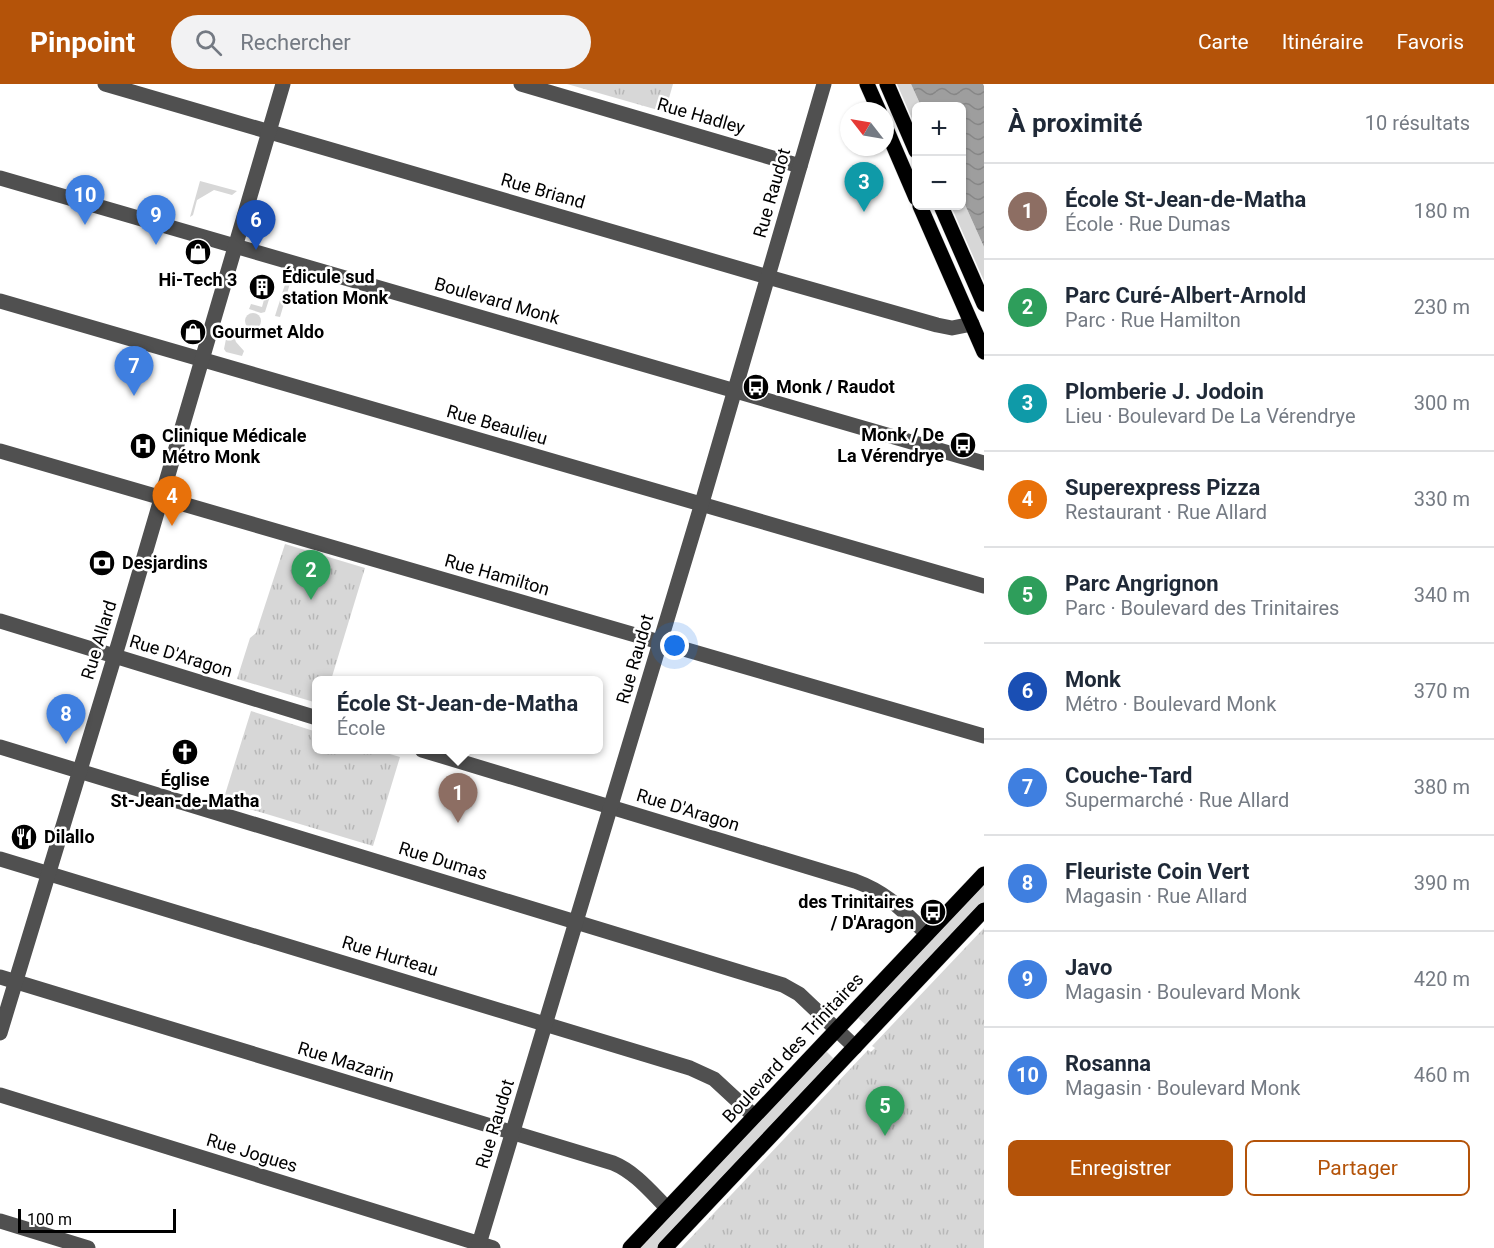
<!DOCTYPE html>
<html lang="fr">
<head>
<meta charset="utf-8">
<style>
  :root { --surface:#fff; --page:#f2f2f3; --text:#1f2937; --muted:#747a83; --line:#e0e1e3; --accent:#b45309 }
  body { margin:0; font-family:Roboto,sans-serif; background:var(--page); color:var(--text) }
  .controls { position:absolute; right:18px; top:18px; display:grid; overflow:hidden; border-radius:9px; box-shadow:0 2px 4px #0004 }
  .controls button { width:54px; height:54px; display:grid; place-items:center; padding:0; border:0; border-bottom:2px solid var(--line); background:var(--surface); color:var(--text); font:30px sans-serif }
  .compass { position:absolute; left:840px; top:18px; width:54px; height:54px; border-radius:50%; background:var(--surface); box-shadow:0 2px 4px #0004; rotate:301deg }
  .scale { position:absolute; left:18px; bottom:15px; width:158px; box-sizing:border-box; padding-left:6px; border:3px solid #000; border-top:0; font-size:16px; line-height:21px; white-space:nowrap; color:#000; -webkit-text-stroke:4px #fff; paint-order:stroke }
  .you { position:absolute; left:675px; top:562px; width:21px; height:21px; margin:-15px; border:4px solid #fff; border-radius:50%; background:#1a73e8; box-shadow:0 0 0 9px #1a73e833 }
  .badge { display:grid; place-items:center; width:39px; height:39px; border-radius:50%; background:var(--accent); color:#fff; font-size:20px; font-weight:700 }
  .pin { position:absolute; translate:-50% -50px; filter:drop-shadow(0 2px 3px #0008) }
  .pin::after { content:''; position:absolute; top:32px; width:21px; height:18px; background:inherit; clip-path:polygon(0 0,100% 0,50% 100%) }
  .popup { position:absolute; left:312px; top:592px; width:291px; height:78px; box-sizing:border-box; display:grid; place-content:center; border-radius:9px; background:var(--surface); filter:drop-shadow(0 2px 4px #0005); font-size:20px; white-space:nowrap; color:var(--muted) }
  .popup b { font-size:22px; color:var(--text) }
  .popup::after { content:''; position:absolute; left:50%; top:100%; margin-left:-12px; border:12px solid transparent; border-top-color:var(--surface) }
  .list { margin:0; padding:0; list-style:none }
  h2 { display:flex; justify-content:space-between; align-items:center; height:78px; margin:0; padding:0 24px; font-size:26px }
  h2 small { font-size:20px; font-weight:400; color:var(--muted) }
  .list li { display:grid; grid-template-columns:39px 1fr auto; gap:18px; align-items:center; box-sizing:border-box; height:96px; padding:0 24px; border-top:2px solid var(--line) }
  .list b { display:block; font-size:22px; white-space:nowrap }
  .list p { margin:0; font-size:20px; white-space:nowrap; color:var(--muted) }
  .list em { font-size:20px; font-style:normal; color:var(--muted) }
  .actions { display:flex; gap:12px; padding:18px 24px }
  .actions a { flex:1; padding:14px 0; border:2px solid var(--accent); border-radius:9px; text-align:center; font-size:21px; color:var(--accent) }
  .actions .main { background:var(--accent); color:#fff }
  .icon { flex:none; width:33px; height:33px; fill:none; stroke:currentColor; stroke-width:2; stroke-linecap:round; stroke-linejoin:round }
  .map { position:relative; flex:none; width:984px; height:1164px; overflow:hidden }
  header { display:flex; align-items:center; gap:36px; box-sizing:border-box; height:84px; padding:0 30px; background:var(--accent); color:#fff }
  header strong { font-size:28px }
  nav { display:flex; gap:33px; margin-inline-start:auto; font-size:21px }
  .search { width:420px; height:54px; background:var(--page); display:flex; align-items:center; gap:15px; box-sizing:border-box; padding:0 21px; border-radius:33px; color:var(--muted); font-size:22px }
  main { display:flex }
  aside { flex:1; background:var(--surface) }
  .map>svg:first-child { display:block }
  .grass { fill:#d7d7d7 }
  .park { fill:url(#park-tufts) }
  .water { fill:url(#water-waves) }
  .lines { fill:none; stroke-linecap:round; stroke-linejoin:round }
  .major-casing { stroke:#dbdbdb; stroke-width:16 }
  .minor { stroke:#505050; stroke-width:15 }
  .major { stroke:#000; stroke-width:15 }
  .labels { text-anchor:middle; stroke-width:5; stroke-linejoin:round; paint-order:stroke }
  .street-label { font-size:18px; fill:#000; stroke:#fff }
  .poi-label { font-size:18px; font-weight:bold; fill:#000; stroke:#fff; text-anchor:start }
</style>
</head>
<body>
<header>
<strong>Pinpoint</strong>
<div class="search"><svg class="icon" aria-label="search" viewBox="0 0 24 24"><circle cx="10" cy="10" r="6"/><path d="M15 15l6 6"/></svg>Rechercher</div>
<nav><a>Carte</a><a>Itinéraire</a><a>Favoris</a></nav>
</header>
<main>
<div class="map">
<svg width="984" height="1164" viewBox="0 0 984 1164">
  <defs>
    <pattern id="park-tufts" width="24" height="20" patternUnits="userSpaceOnUse" patternTransform="scale(1.5)"><rect width="24" height="20" fill="#d7d7d7"/><path d="M3 7l-1-3M5 7V3M7 7l1-3M15 17l-1-3M17 17v-4M19 17l1-3" fill="none" stroke="#b7b7b7"/></pattern>
    <pattern id="water-waves" width="16" height="10" patternUnits="userSpaceOnUse" patternTransform="scale(1.5)"><rect width="16" height="10" fill="#9e9e9e"/><path d="M0 5q4-4 8 0t8 0" fill="none" stroke="#868686"/></pattern>
  </defs>
  <rect width="100%" height="100%" fill="#fff"/>
  <g class="grass">
    <path d="M897,0H911L921,22H916V44Z"/>
    <path d="M200,97L237,107L232,111L214,106L197,116L193,131L190,133Z"/>
    <path d="M962,114L984,163V197L951,122H962Z"/>
    <path d="M287,194L291,196L280,233L275,232Z"/>
    <path d="M266,208L271,209L265,228L261,229L249,225L251,220L262,223Z"/>
    <circle cx="253" cy="237" r="8"/>
    <path d="M231,244L236,258L244,267L242,272L226,268L224,265L228,245Z"/>
    <path d="M984,798V818L867,942L857,933Z"/>
    <path d="M825,966L835,976L657,1164H637Z"/>
  </g>
  <g class="park">
    <path d="M567,0H673L665,28Z"/>
    <path d="M285,460L365,484L331,596H317V619L237,595L250,554L256,549Z"/>
    <path d="M251,627L317,648V666H376L400,673L373,762L223,717Z"/>
    <path d="M984,844V1164H681L868,966L871,968L875,964L872,962Z"/>
  </g>
  <path class="water" d="M911,0H983L984,2V163L962,114V22H921Z"/>
  <g class="lines">
    <defs>
      <g id="major">
        <path d="M867,0L879,27"/>
        <path d="M887,0L916,67"/>
        <path d="M885,42L916,114"/>
        <path d="M920,122L984,268"/>
        <path d="M941,122L984,220"/>
        <path d="M630,1164L984,790"/>
        <path d="M665,1164L984,826"/>
      </g>
    </defs>
    <use href="#major" class="major-casing"/>
    <g class="minor">
      <path d="M105,0L768,193L937,241L952,244L972,240"/>
      <path d="M521,0L800,82"/>
      <path d="M0,94L984,379"/>
      <path d="M0,217L984,502"/>
      <path d="M0,367L984,652"/>
      <path d="M0,537L317,634"/>
      <path d="M0,663L783,901L799,910L855,963"/>
      <path d="M422,666L855,797C888,809 903,827 927,850"/>
      <path d="M0,775L690,984L714,995L754,1032"/>
      <path d="M0,893L613,1079C635,1088 651,1108 667,1124"/>
      <path d="M0,949L119,558L283,0"/>
      <path d="M0,1011L493,1164"/>
      <path d="M0,1137L88,1164"/>
      <path d="M479,1160L699,429L824,0"/>
    </g>
    <use href="#major" class="major"/>
  </g>
  <defs>
    <symbol id="shop-disc" viewBox="-11 -11 22 22"><circle r="9.5" fill="#000" stroke="#fff"/><path d="M-5-2.5h2.3a2.7 3.5 0 0 1 5.4 0H5L5.5 6h-11ZM-1.5-2.5h3a1.5 2.3 0 0 0-3 0Z" fill="#fff"/></symbol>
    <symbol id="building-disc" viewBox="-11 -11 22 22"><circle r="9.5" fill="#000" stroke="#fff"/><path d="M-4-6H4V6H1V3H-1V6H-4ZM-2.5-4.3h1.7v1.8h-1.7ZM.8-4.3h1.7v1.8H.8ZM-2.5-1h1.7V.8h-1.7ZM.8-1h1.7V.8H.8Z" fill="#fff"/></symbol>
    <symbol id="bus-disc" viewBox="-11 -11 22 22"><circle r="9.5" fill="#000" stroke="#fff"/><path d="M-5-6H5V4H4V6H2V4H-2V6H-4V4H-5ZM-3.5-4V0h7V-4ZM-3.5 1.2v1.5H-2V1.2ZM2 1.2v1.5H3.5V1.2Z" fill="#fff"/></symbol>
    <symbol id="hospital-disc" viewBox="-11 -11 22 22"><circle r="9.5" fill="#000" stroke="#fff"/><path d="M-5-5h3v3.5h4V-5h3V5h-3V1.5h-4V5h-3Z" fill="#fff"/></symbol>
    <symbol id="bank-disc" viewBox="-11 -11 22 22"><circle r="9.5" fill="#000" stroke="#fff"/><path d="M-6-4H6V4H-6ZM0-2.3a2.3 2.3 0 1 0 0 4.6a2.3 2.3 0 1 0 0-4.6Z" fill="#fff"/></symbol>
    <symbol id="church-disc" viewBox="-11 -11 22 22"><circle r="9.5" fill="#000" stroke="#fff"/><path d="M-1.2-6h2.4v3.5h3.3v2.4h-3.3V6h-2.4V-.1h-3.3v-2.4h3.3Z" fill="#fff"/></symbol>
    <symbol id="restaurant-disc" viewBox="-11 -11 22 22"><circle r="9.5" fill="#000" stroke="#fff"/><path d="M-5-6h1v4h1v-4h1v4h1v-4h1v5L-1.5 .5V6h-2V.5L-5-1ZM5-6V6H3V1.5H1.5Q1.5-4 5-6Z" fill="#fff"/></symbol>
  </defs>
  <g fill-rule="evenodd">
    <use href="#shop-disc" x="183" y="153" width="30" height="30"/>
    <use href="#building-disc" x="247" y="188" width="30" height="30"/>
    <use href="#shop-disc" x="178" y="233" width="30" height="30"/>
    <use href="#bus-disc" x="741" y="288" width="30" height="30"/>
    <use href="#bus-disc" x="948" y="346" width="30" height="30"/>
    <use href="#hospital-disc" x="128" y="347" width="30" height="30"/>
    <use href="#bank-disc" x="87" y="464" width="30" height="30"/>
    <use href="#church-disc" x="170" y="653" width="30" height="30"/>
    <use href="#restaurant-disc" x="9" y="738" width="30" height="30"/>
    <use href="#bus-disc" x="918" y="813" width="30" height="30"/>
  </g>
  <g class="labels">
    <g class="street-label">
      <text transform="translate(701 32) rotate(16)" y="6">Rue Hadley</text>
      <text transform="translate(543 107) rotate(16)" y="6">Rue Briand</text>
      <text transform="translate(772 109) rotate(-74)" y="6">Rue Raudot</text>
      <text transform="translate(497 217) rotate(16)" y="6">Boulevard Monk</text>
      <text transform="translate(497 341) rotate(16)" y="6">Rue Beaulieu</text>
      <text transform="translate(497 491) rotate(16)" y="6">Rue Hamilton</text>
      <text transform="translate(99 556) rotate(-73)" y="6">Rue Allard</text>
      <text transform="translate(181 572) rotate(17)" y="6">Rue D'Aragon</text>
      <text transform="translate(635 575) rotate(-74)" y="6">Rue Raudot</text>
      <text transform="translate(688 726) rotate(17)" y="6">Rue D'Aragon</text>
      <text transform="translate(443 777) rotate(17)" y="6">Rue Dumas</text>
      <text transform="translate(390 872) rotate(17)" y="6">Rue Hurteau</text>
      <text transform="translate(793 964) rotate(-47)" y="6">Boulevard des Trinitaires</text>
      <text transform="translate(346 978) rotate(17)" y="6">Rue Mazarin</text>
      <text transform="translate(495 1040) rotate(-73)" y="6">Rue Raudot</text>
      <text transform="translate(252 1069) rotate(17)" y="6">Rue Jogues</text>
    </g>
    <g class="poi-label">
      <text x="282" y="199">Édicule sud<tspan x="282" dy="21">station Monk</tspan></text>
      <text x="198" y="202" text-anchor="middle">Hi-Tech 3</text>
      <text x="212" y="254">Gourmet Aldo</text>
      <text x="776" y="309">Monk / Raudot</text>
      <text x="944" y="357" text-anchor="end">Monk / De<tspan x="944" dy="21">La Vérendrye</tspan></text>
      <text x="162" y="358">Clinique Médicale<tspan x="162" dy="21">Métro Monk</tspan></text>
      <text x="122" y="485">Desjardins</text>
      <text x="185" y="702" text-anchor="middle">Église<tspan x="185" dy="21">St-Jean-de-Matha</tspan></text>
      <text x="44" y="759">Dilallo</text>
      <text x="914" y="824" text-anchor="end">des Trinitaires<tspan x="914" dy="21">/ D'Aragon</tspan></text>
    </g>
  </g>
</svg>
<div class="controls">
<button>+</button>
<button>−</button>
</div>
<svg class="compass" viewBox="-18 -18 36 36"><path d="M0-13l5 13h-10z" fill="#e53935"/><path d="M0 13l5-13h-10z" fill="#747a83"/></svg>
<div class="scale">100 m</div>
<div class="you"></div>
<div class="pin badge" style="left:458px;top:739px;background:#8d6e63">1</div>
<div class="popup"><b>École St-Jean-de-Matha</b>École</div>
<div class="pin badge" style="left:311px;top:516px;background:#2e9e5b">2</div>
<div class="pin badge" style="left:864px;top:128px;background:#0f9aa8">3</div>
<div class="pin badge" style="left:172px;top:442px;background:#e8710a">4</div>
<div class="pin badge" style="left:885px;top:1052px;background:#2e9e5b">5</div>
<div class="pin badge" style="left:256px;top:166px;background:#1a4fb4">6</div>
<div class="pin badge" style="left:134px;top:312px;background:#3f7fe0">7</div>
<div class="pin badge" style="left:66px;top:660px;background:#3f7fe0">8</div>
<div class="pin badge" style="left:156px;top:161px;background:#3f7fe0">9</div>
<div class="pin badge" style="left:85px;top:141px;background:#3f7fe0">10</div>
</div>
<aside>
<h2>À proximité<small>10 résultats</small></h2>
<ul class="list">
<li><span class="badge" style="background:#8d6e63">1</span><div><b>École St-Jean-de-Matha</b><p>École · Rue Dumas</p></div><em>180 m</em></li>
<li><span class="badge" style="background:#2e9e5b">2</span><div><b>Parc Curé-Albert-Arnold</b><p>Parc · Rue Hamilton</p></div><em>230 m</em></li>
<li><span class="badge" style="background:#0f9aa8">3</span><div><b>Plomberie J. Jodoin</b><p>Lieu · Boulevard De La Vérendrye</p></div><em>300 m</em></li>
<li><span class="badge" style="background:#e8710a">4</span><div><b>Superexpress Pizza</b><p>Restaurant · Rue Allard</p></div><em>330 m</em></li>
<li><span class="badge" style="background:#2e9e5b">5</span><div><b>Parc Angrignon</b><p>Parc · Boulevard des Trinitaires</p></div><em>340 m</em></li>
<li><span class="badge" style="background:#1a4fb4">6</span><div><b>Monk</b><p>Métro · Boulevard Monk</p></div><em>370 m</em></li>
<li><span class="badge" style="background:#3f7fe0">7</span><div><b>Couche-Tard</b><p>Supermarché · Rue Allard</p></div><em>380 m</em></li>
<li><span class="badge" style="background:#3f7fe0">8</span><div><b>Fleuriste Coin Vert</b><p>Magasin · Rue Allard</p></div><em>390 m</em></li>
<li><span class="badge" style="background:#3f7fe0">9</span><div><b>Javo</b><p>Magasin · Boulevard Monk</p></div><em>420 m</em></li>
<li><span class="badge" style="background:#3f7fe0">10</span><div><b>Rosanna</b><p>Magasin · Boulevard Monk</p></div><em>460 m</em></li>
</ul>
<div class="actions"><a class="main">Enregistrer</a><a>Partager</a></div>
</aside>
</main>
</body>
</html>
